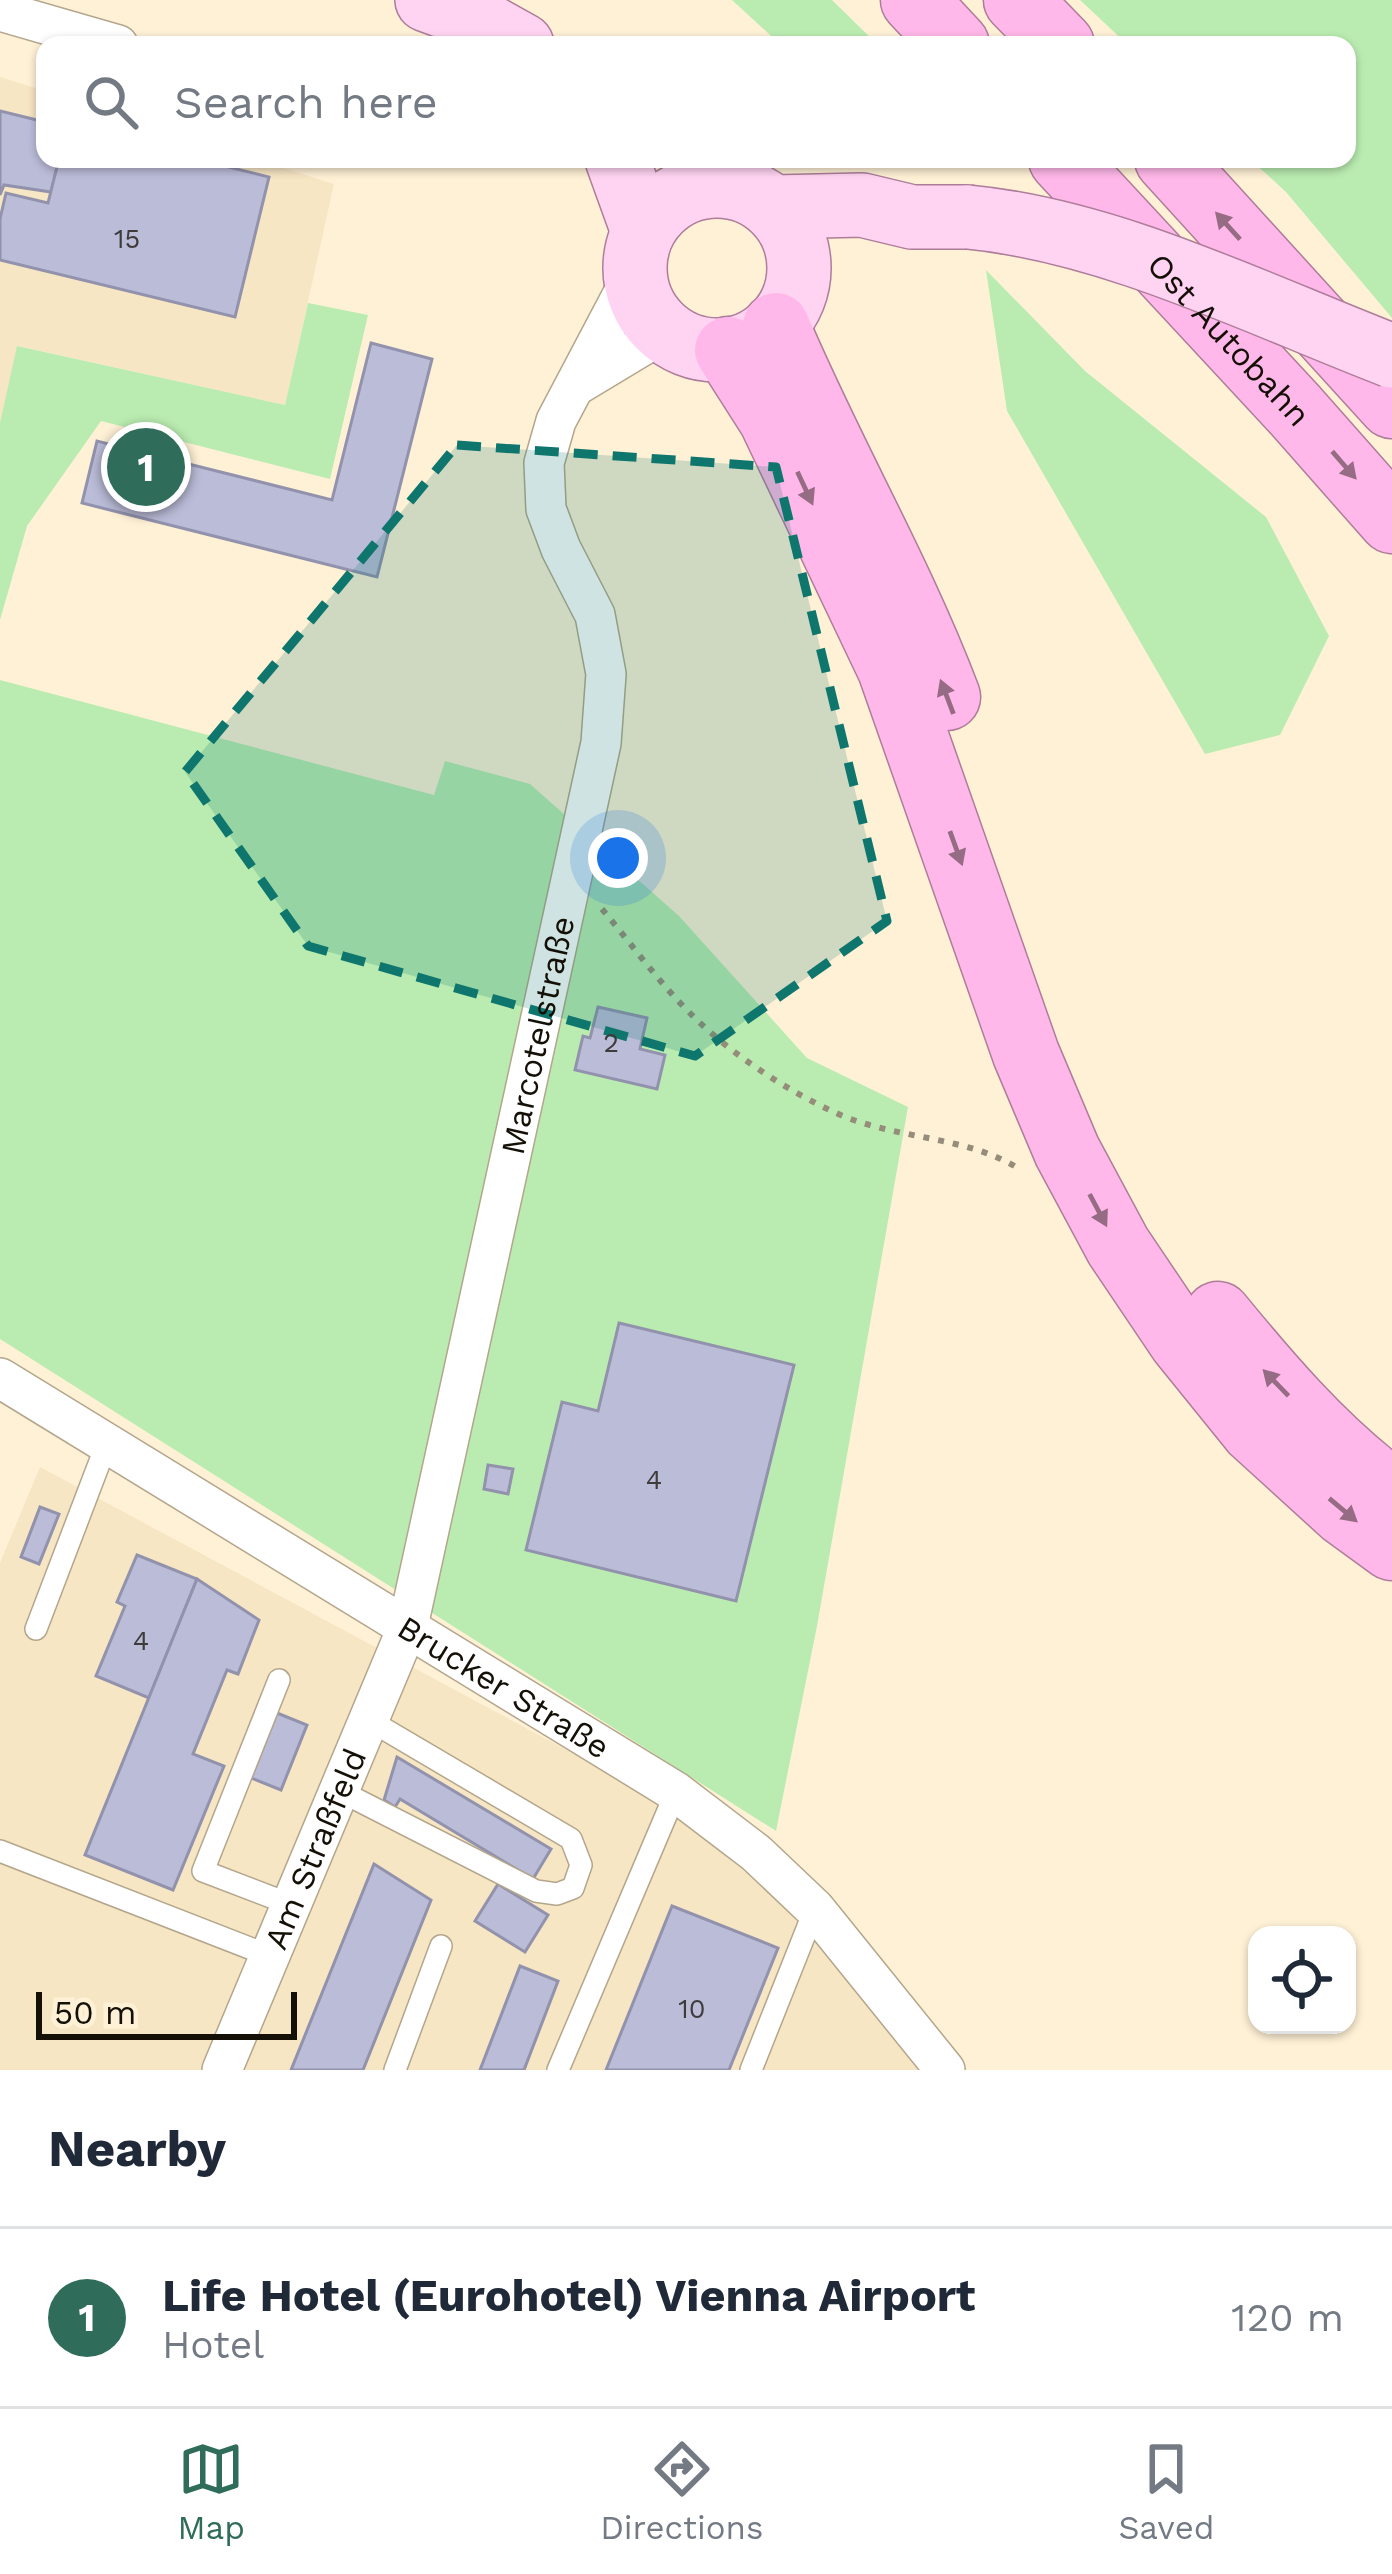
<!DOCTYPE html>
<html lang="en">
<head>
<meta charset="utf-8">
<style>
  :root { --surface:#fff; --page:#f6f6f7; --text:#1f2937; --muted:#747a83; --line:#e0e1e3; --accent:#2f6d5a }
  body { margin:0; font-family:"Work Sans",sans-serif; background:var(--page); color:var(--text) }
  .controls { position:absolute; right:36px; bottom:36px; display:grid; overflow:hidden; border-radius:24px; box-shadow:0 3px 9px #0004 }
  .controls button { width:108px; height:108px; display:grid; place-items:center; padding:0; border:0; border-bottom:3px solid var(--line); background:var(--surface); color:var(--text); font:60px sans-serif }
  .scale { position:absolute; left:36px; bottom:30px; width:261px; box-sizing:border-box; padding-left:12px; border:6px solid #141007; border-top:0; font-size:33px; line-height:42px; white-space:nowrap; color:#141007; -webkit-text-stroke:9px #fff1d6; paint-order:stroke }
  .you { position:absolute; left:618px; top:858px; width:42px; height:42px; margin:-30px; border:9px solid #fff; border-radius:50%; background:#1a73e8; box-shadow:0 0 0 18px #1a73e833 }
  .badge { display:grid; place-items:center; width:78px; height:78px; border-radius:50%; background:var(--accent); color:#fff; font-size:39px; font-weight:700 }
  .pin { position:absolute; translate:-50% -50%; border:6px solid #fff; box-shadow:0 3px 12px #0006 }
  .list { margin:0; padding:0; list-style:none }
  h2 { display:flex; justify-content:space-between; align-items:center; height:156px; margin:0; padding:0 48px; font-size:51px }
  h2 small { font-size:39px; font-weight:400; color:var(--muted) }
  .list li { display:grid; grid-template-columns:78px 1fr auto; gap:36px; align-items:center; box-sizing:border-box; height:180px; padding:0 48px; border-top:3px solid var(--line) }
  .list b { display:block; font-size:45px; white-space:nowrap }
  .list p { margin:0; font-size:39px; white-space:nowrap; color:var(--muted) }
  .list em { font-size:39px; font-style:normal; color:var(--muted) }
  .icon { flex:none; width:66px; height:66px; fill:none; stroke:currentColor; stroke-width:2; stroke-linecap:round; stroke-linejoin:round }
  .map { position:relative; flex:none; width:1392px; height:2070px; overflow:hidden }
  .search { position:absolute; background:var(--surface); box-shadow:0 3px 9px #0004; left:36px; right:36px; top:36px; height:132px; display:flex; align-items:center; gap:30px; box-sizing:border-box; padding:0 42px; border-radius:24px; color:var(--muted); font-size:45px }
  .sheet { height:336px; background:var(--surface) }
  nav { display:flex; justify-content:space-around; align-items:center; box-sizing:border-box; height:168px; border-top:3px solid var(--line); background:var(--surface); font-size:33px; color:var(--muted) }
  nav a { display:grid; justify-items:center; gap:6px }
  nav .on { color:var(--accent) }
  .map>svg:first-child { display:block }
  .built { fill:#f7e6c4 }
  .green { fill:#baecb1 }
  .building { fill:#bbbcd8; stroke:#9292ad; stroke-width:3 }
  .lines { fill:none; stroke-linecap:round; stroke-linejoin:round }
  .lane-casing { stroke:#b3a68c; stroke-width:24 }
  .street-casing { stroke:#b3a68c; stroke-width:42 }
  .primary-casing { stroke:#ad7d9a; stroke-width:66 }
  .highway-casing { stroke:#ad7d9a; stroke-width:69 }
  .path { stroke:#958c79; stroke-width:6; stroke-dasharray:6 9; stroke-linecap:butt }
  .lane { stroke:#fff; stroke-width:21 }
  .street { stroke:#fff; stroke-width:39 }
  .primary { stroke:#ffd4f2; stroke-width:63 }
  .highway { stroke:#ffb8e9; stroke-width:66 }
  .primary-bridge-casing { stroke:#ad7d9a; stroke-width:66; stroke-linecap:butt }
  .primary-bridge { stroke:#ffd4f2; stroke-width:63 }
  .oneway { fill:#956c83 }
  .marked { fill:#0f766e; fill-opacity:0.2; stroke:#0f766e; stroke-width:9; stroke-dasharray:24 15; stroke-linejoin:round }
  .labels { text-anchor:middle; stroke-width:9; stroke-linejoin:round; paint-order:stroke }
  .number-label { font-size:27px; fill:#3e3b3b }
  .street-label { font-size:33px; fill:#141007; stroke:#fff1d6 }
</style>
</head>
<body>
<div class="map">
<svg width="1392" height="2070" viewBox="0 0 1392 2070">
  <rect width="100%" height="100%" fill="#fff1d6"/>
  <g class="built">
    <path d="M0,77L45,91V159H255L334,184L285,405L18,346L0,423Z"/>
    <path d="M40,1467L643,1791L777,1897L922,2070H0V1563Z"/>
  </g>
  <g class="green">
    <path d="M732,0H832L878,45H781Z"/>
    <path d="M1080,0H1392V318L1286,192L1250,159H1347V45H1128Z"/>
    <path d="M986,270L1085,371L1266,517L1329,636L1280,735L1205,754L1007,411Z"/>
    <path d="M308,303L368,315L330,479L101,421L27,526L0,620V423L17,346L285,405Z"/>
    <path d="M0,680L434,795L445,761L530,784L679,916L807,1058L908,1107L817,1626L776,1831L0,1339Z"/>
  </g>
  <g class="building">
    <path d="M0,111L45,122V159H59L51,192L4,185L0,195Z"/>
    <path d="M59,159H196L269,177L235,317L0,260V219L6,193L48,203Z"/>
    <path d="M371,343L432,359L377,577L82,503L97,441L332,500Z"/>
    <path d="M598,1007L647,1018L640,1049L665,1055L657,1089L575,1070L583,1036L590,1038Z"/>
    <path d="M619,1323L794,1365L736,1601L526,1550L562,1402L598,1411Z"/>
    <path d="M488,1465L513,1469L508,1494L484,1489Z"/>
    <path d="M40,1507L59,1514L39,1564L21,1557Z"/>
    <path d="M137,1555L197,1579L149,1698L96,1676L125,1606L117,1602Z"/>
    <path d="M197,1579L259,1620L238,1674L227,1670L193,1754L224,1766L173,1890L85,1855Z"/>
    <path d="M277,1713L307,1725L281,1790L251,1778Z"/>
    <path d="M397,1757L551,1849L533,1879L400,1799L395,1807L384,1800Z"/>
    <path d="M374,1864L431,1900L363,2070H291Z"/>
    <path d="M498,1884L548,1915L525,1952L475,1921Z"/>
    <path d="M672,1906L778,1948L729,2070H606Z"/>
    <path d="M520,1966L558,1981L524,2070H480Z"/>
  </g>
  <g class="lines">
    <defs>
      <g id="lane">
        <path d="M36,1629L107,1443"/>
        <path d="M279,1680L203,1871L292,1905"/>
        <path d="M340,1791L536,1891L557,1894L573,1888L581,1865L571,1839L369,1720"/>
        <path d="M0,1851L270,1956"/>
        <path d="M395,2070L441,1946"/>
        <path d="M558,2070L676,1792"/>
        <path d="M751,2070L815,1909"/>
      </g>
      <g id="street">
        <path d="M0,11L118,45"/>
        <path d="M577,385L665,332"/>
        <path id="s1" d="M0,1378L676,1792L756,1853L815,1909L945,2070"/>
        <path id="s2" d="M222,2070L408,1626L601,743L606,674L595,615L561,549L546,509L544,463L556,421L634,273"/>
      </g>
      <g id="primary">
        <path d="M427,0L468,15L522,45"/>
        <path d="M617,159L643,231"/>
        <circle cx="717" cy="268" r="82"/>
        <path d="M773,207L862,205L912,217H968"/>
      </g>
      <g id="highway">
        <path d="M914,0L956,45"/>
        <path d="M1017,0L1061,45"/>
        <path id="s3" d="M1062,159L1295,410L1392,520"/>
        <path d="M1168,159L1392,405"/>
        <path d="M776,326C829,452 898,568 947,697"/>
        <path d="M728,350L772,419L891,669L1026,1054L1067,1151L1118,1246L1182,1341L1254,1430L1344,1512L1392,1547"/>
        <path d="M1218,1315C1268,1376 1321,1438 1384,1486"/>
      </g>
    </defs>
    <use href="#lane" class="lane-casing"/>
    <use href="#street" class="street-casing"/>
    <use href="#primary" class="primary-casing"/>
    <use href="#highway" class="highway-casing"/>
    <path class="path" d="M602,909C633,946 663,988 698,1021C737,1058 788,1091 836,1113C895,1140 967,1135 1021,1170"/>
    <use href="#lane" class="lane"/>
    <use href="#street" class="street"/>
    <use href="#primary" class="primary"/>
    <use href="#highway" class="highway"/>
    <defs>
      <path id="primary-bridge" d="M968,217C1112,231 1257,304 1392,356"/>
    </defs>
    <use href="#primary-bridge" class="primary-bridge-casing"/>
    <use href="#primary-bridge" class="primary-bridge"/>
  </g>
  <defs><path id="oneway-solid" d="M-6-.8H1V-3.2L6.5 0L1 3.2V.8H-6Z" transform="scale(3)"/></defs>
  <g class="oneway">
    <use href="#oneway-solid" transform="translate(1228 226) rotate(-132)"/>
    <use href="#oneway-solid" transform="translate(1344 465) rotate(49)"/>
    <use href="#oneway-solid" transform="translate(805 488) rotate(65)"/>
    <use href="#oneway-solid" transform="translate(947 697) rotate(-111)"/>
    <use href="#oneway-solid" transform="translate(956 848) rotate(70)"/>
    <use href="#oneway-solid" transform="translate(1098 1210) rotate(62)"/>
    <use href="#oneway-solid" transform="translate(1276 1383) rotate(-134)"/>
    <use href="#oneway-solid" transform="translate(1343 1510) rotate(40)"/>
  </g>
  <path class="marked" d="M457,445L776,467L887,921L695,1056L308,946L185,772Z"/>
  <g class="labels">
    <g class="number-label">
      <text x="127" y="248">15</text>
      <text x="611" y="1052">2</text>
      <text x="654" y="1489">4</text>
      <text x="141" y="1650">4</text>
      <text x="692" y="2018">10</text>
    </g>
    <g class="street-label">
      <text dy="12" stroke="none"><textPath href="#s3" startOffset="246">Ost Autobahn</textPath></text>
      <text dy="12" stroke="none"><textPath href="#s2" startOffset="1086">Marcotelstraße</textPath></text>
      <text dy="12" stroke="none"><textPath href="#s1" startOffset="591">Brucker Straße</textPath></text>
      <text dy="12" stroke="none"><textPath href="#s2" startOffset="240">Am Straßfeld</textPath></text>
    </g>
  </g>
</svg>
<div class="controls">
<button><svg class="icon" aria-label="locate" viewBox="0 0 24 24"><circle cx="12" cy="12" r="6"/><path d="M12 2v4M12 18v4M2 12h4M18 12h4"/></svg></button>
</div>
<div class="scale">50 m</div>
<div class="you"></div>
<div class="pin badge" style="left:146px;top:467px">1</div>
<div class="search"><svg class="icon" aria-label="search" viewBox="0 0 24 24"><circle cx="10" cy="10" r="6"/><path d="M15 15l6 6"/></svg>Search here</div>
</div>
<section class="sheet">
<h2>Nearby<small></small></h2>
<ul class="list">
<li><span class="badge">1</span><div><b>Life Hotel (Eurohotel) Vienna Airport</b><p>Hotel</p></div><em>120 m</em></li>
</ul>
</section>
<nav>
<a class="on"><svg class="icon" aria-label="map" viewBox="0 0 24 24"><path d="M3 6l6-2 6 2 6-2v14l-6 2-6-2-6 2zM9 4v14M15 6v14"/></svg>Map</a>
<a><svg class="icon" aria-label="directions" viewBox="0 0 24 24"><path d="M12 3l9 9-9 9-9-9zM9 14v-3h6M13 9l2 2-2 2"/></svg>Directions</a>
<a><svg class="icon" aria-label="saved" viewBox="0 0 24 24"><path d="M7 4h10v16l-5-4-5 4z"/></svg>Saved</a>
</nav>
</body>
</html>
